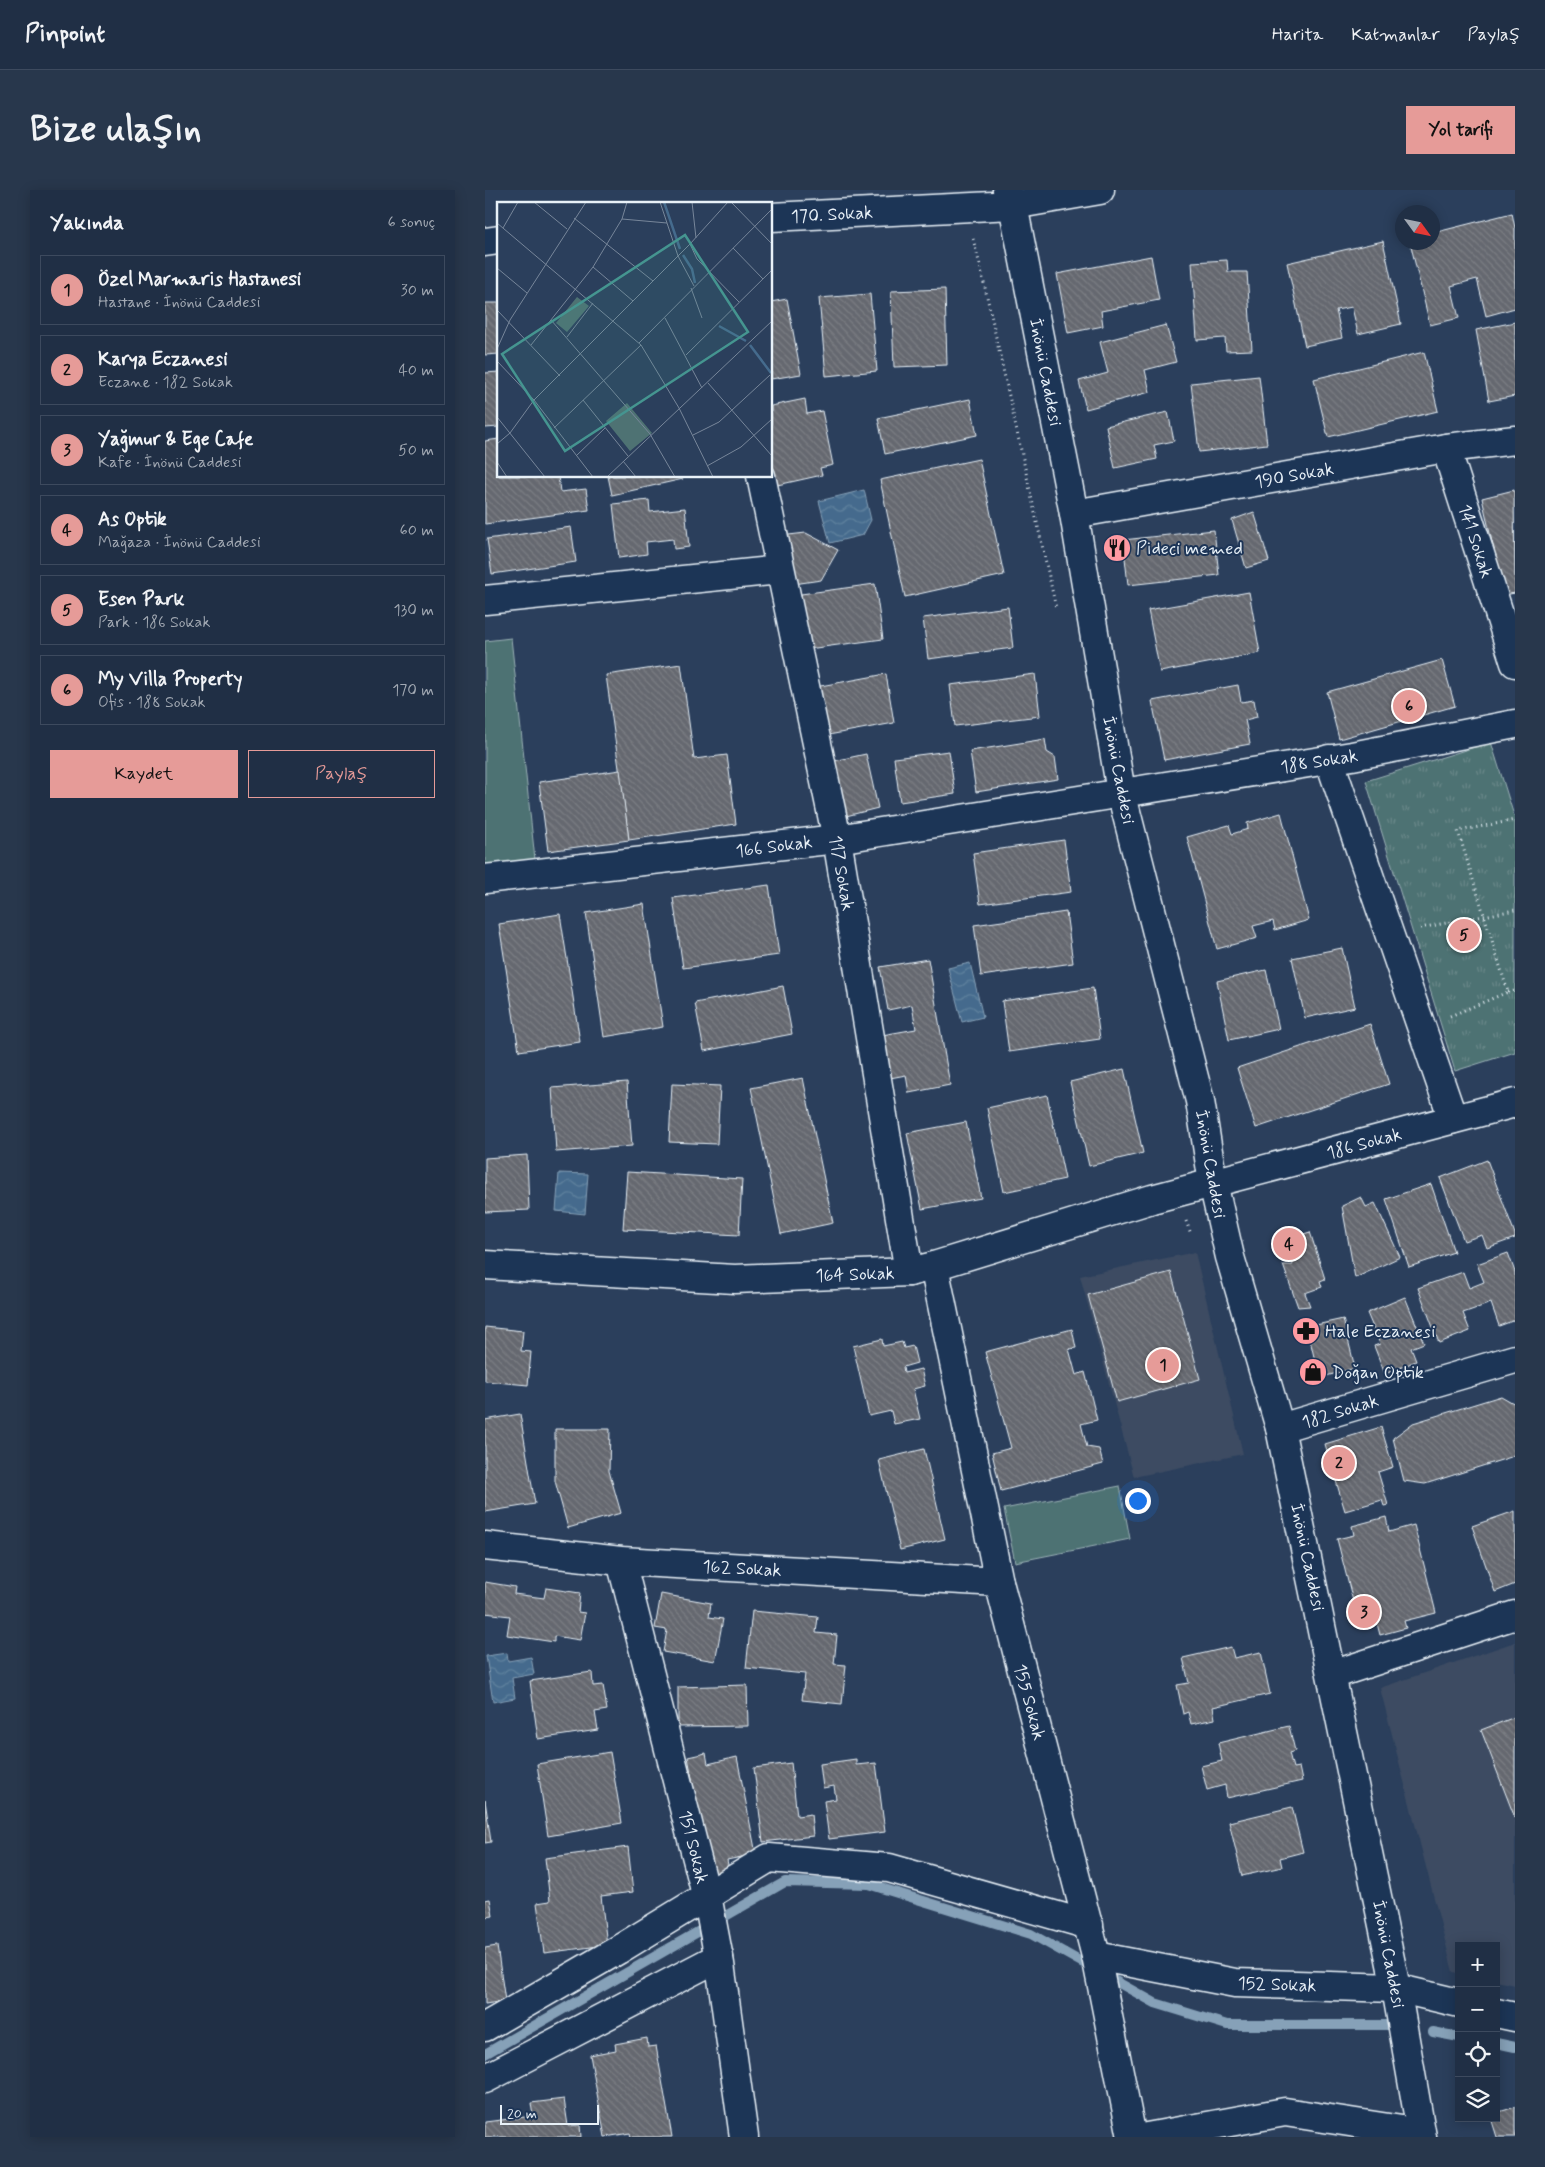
<!DOCTYPE html>
<html lang="tr">
<head>
<meta charset="utf-8">
<style>
  :root { --surface:#202f45; --page:#28374c; --text:#f1f3f6; --muted:#a2a9b3; --line:#3d4a5e; --accent:#e69b98 }
  body { margin:0; font-family:Mynerve,sans-serif; background:var(--page); color:var(--text) }
  .controls { position:absolute; right:15px; bottom:15px; display:grid; overflow:hidden; border-radius:0px; box-shadow:0 2px 12px #0003 }
  .controls button { width:45px; height:45px; display:grid; place-items:center; padding:0; border:0; border-bottom:1px solid var(--line); background:var(--surface); color:var(--text); font:25px sans-serif }
  .compass { position:absolute; left:910px; top:15px; width:45px; height:45px; border-radius:50%; background:var(--surface); box-shadow:0 2px 12px #0003; rotate:123deg }
  .scale { position:absolute; left:15px; bottom:12px; width:99px; box-sizing:border-box; padding-left:5px; border:2px solid #e8f1f8; border-top:0; font-size:14px; line-height:18px; white-space:nowrap; color:#e8f1f8; -webkit-text-stroke:4px #1d3557; paint-order:stroke }
  .you { position:absolute; left:652px; top:1310px; width:18px; height:18px; margin:-12px; border:4px solid #fff; border-radius:50%; background:#1a73e8; box-shadow:0 0 0 8px #1a73e833 }
  .badge { display:grid; place-items:center; width:32px; height:32px; border-radius:50%; background:var(--accent); color:#111; font-size:16px; font-weight:700 }
  .pin { position:absolute; translate:-50% -50%; border:2px solid #fff; box-shadow:0 1px 5px #0006 }
  .list { margin:0; padding:0; list-style:none }
  h2 { display:flex; justify-content:space-between; align-items:center; height:65px; margin:0; padding:0 20px; font-size:21px }
  h2 small { font-size:16px; font-weight:400; color:var(--muted) }
  .list li { display:grid; grid-template-columns:32px 1fr auto; gap:15px; align-items:center; box-sizing:border-box; height:70px; margin:0 10px 10px; padding:0 10px; border:1px solid var(--line); border-radius:0px }
  .list b { display:block; font-size:19px; white-space:nowrap }
  .list p { margin:0; font-size:16px; white-space:nowrap; color:var(--muted) }
  .list em { font-size:16px; font-style:normal; color:var(--muted) }
  .actions { display:flex; gap:10px; padding:15px 20px }
  .actions a { flex:1; padding:11px 0; border:1px solid var(--accent); border-radius:0px; text-align:center; font-size:18px; color:var(--accent) }
  .actions .main { background:var(--accent); color:#111 }
  .icon { flex:none; width:28px; height:28px; fill:none; stroke:currentColor; stroke-width:2; stroke-linecap:round; stroke-linejoin:round }
  .map { position:relative; flex:none; width:1030px; height:1947px; overflow:hidden; border-radius:0px }
  header { display:flex; align-items:center; gap:30px; box-sizing:border-box; height:70px; padding:0 25px; background:var(--surface); border-bottom:1px solid var(--line) }
  header strong { font-size:24px }
  nav { display:flex; gap:28px; margin-inline-start:auto; font-size:18px }
  .intro { display:flex; align-items:center; justify-content:space-between; box-sizing:border-box; height:120px; padding:0 30px }
  h1 { margin:0; font-size:35px }
  .button { padding:12px 22px; border-radius:0px; background:var(--accent); color:#111; font-size:18px; font-weight:700 }
  main { display:flex; gap:30px; padding:0 30px }
  aside { flex:1; background:var(--surface); border-radius:0px; box-shadow:0 2px 12px #0003 }
  .map>svg:first-child { display:block }
  .built { fill:#3c4b62 }
  .park { fill:url(#park-tufts); stroke:#9bb2b6 }
  .garden { fill:#4e7273; stroke:#9bb2b6 }
  .water { fill:url(#water-waves); stroke:#86a1b8 }
  .lines { fill:none; stroke-linecap:round; stroke-linejoin:round }
  .stream { stroke:#86a1b8; stroke-width:10 }
  .building { fill:url(#building-back-hatch); stroke:#e8f1f8 }
  .street-casing { stroke:#e8f1f8; stroke-width:31 }
  .secondary-casing { stroke:#e8f1f8; stroke-width:31 }
  .path { stroke:#e8f1f8; stroke-width:3; stroke-dasharray:1 4; stroke-linecap:butt }
  .street { stroke:#1d3557; stroke-width:28 }
  .secondary { stroke:#1d3557; stroke-width:28 }
  .labels { text-anchor:middle; stroke-width:4; stroke-linejoin:round; paint-order:stroke }
  .street-label { font-size:18px; fill:#e8f1f8; stroke:#1d3557 }
  .poi-label { font-size:18px; fill:#e8f1f8; stroke:#1d3557; text-anchor:start }
  .inset-river { fill:none; stroke:#456b8d; stroke-width:2.5 }
  .inset-road { fill:none; stroke:#77869a; stroke-width:1 }
  .view { fill:#459590; fill-opacity:0.15; stroke:#459590; stroke-width:2.5 }
  .inset-edge { fill:none; stroke:#e8f1f8; stroke-width:2.5 }
</style>
</head>
<body>
<header>
<strong>Pinpoint</strong>
<nav><a>Harita</a><a>Katmanlar</a><a>Paylaş</a></nav>
</header>
<div class="intro"><h1>Bize ulaşın</h1><a class="button">Yol tarifi</a></div>
<main>
<aside>
<h2>Yakında<small>6 sonuç</small></h2>
<ul class="list">
<li><span class="badge">1</span><div><b>Özel Marmaris Hastanesi</b><p>Hastane · İnönü Caddesi</p></div><em>30 m</em></li>
<li><span class="badge">2</span><div><b>Karya Eczanesi</b><p>Eczane · 182 Sokak</p></div><em>40 m</em></li>
<li><span class="badge">3</span><div><b>Yağmur &amp; Ege Cafe</b><p>Kafe · İnönü Caddesi</p></div><em>50 m</em></li>
<li><span class="badge">4</span><div><b>As Optik</b><p>Mağaza · İnönü Caddesi</p></div><em>60 m</em></li>
<li><span class="badge">5</span><div><b>Esen Park</b><p>Park · 186 Sokak</p></div><em>130 m</em></li>
<li><span class="badge">6</span><div><b>My Villa Property</b><p>Ofis · 188 Sokak</p></div><em>170 m</em></li>
</ul>
<div class="actions"><a class="main">Kaydet</a><a>Paylaş</a></div>
</aside>
<div class="map">
<svg width="1030" height="1947" viewBox="0 0 1030 1947">
  <defs>
    <pattern id="park-tufts" width="24" height="20" patternUnits="userSpaceOnUse" patternTransform="scale(1.25)"><rect width="24" height="20" fill="#4e7273"/><path d="M3 7l-1-3M5 7V3M7 7l1-3M15 17l-1-3M17 17v-4M19 17l1-3" fill="none" stroke="#688788"/></pattern>
    <pattern id="water-waves" width="16" height="10" patternUnits="userSpaceOnUse" patternTransform="scale(1.25)"><rect width="16" height="10" fill="#456b8d"/><path d="M0 5q4-4 8 0t8 0" fill="none" stroke="#60819e"/></pattern>
    <pattern id="building-back-hatch" width="6" height="6" patternUnits="userSpaceOnUse" patternTransform="scale(1.25)"><rect width="6" height="6" fill="#65686f"/><path d="M-1 5l2 2M0 0l6 6M5-1l2 2" fill="none" stroke="#7b7e84"/></pattern>
  </defs>
  <rect width="100%" height="100%" fill="#2b3f5c"/>
  <filter id="ink" filterUnits="userSpaceOnUse"><feTurbulence type="fractalNoise" baseFrequency=".02" numOctaves="2"/><feDisplacementMap in="SourceGraphic" scale="10" xChannelSelector="R" yChannelSelector="G"/><feConvolveMatrix kernelMatrix="1 2 1 2 8 2 1 2 1" color-interpolation-filters="sRGB"/></filter>
  <g filter="url(#ink)">
    <g class="built">
      <path d="M710,1062L758,1264L649,1287L595,1086Z"/>
      <path d="M1030,1452V1795L1011,1791V1756H974V1783L968,1782L895,1498Z"/>
    </g>
    <path class="park" d="M1006,552L1030,629V862L970,881L881,591Z"/>
    <g class="garden">
      <path d="M26,448L53,697L0,703V451Z"/>
      <path d="M635,1296L645,1349L530,1372L519,1319Z"/>
    </g>
    <g class="water">
      <path d="M379,300L386,330L378,345L345,353L334,311Z"/>
      <path d="M485,773L498,827L477,832L463,778Z"/>
      <path d="M74,983L103,984L100,1024L71,1021Z"/>
      <path d="M22,1463L23,1471L46,1467L49,1484L27,1488L30,1508L8,1512L1,1466Z"/>
    </g>
    <g class="lines">
      <g class="stream">
        <path d="M948,1842L974,1847"/>
        <path d="M1011,1853L1030,1857"/>
        <path d="M0,1864L300,1692L383,1694L546,1744L670,1813L742,1835H904"/>
      </g>
    </g>
    <g class="building">
      <path d="M1027,23L1030,38V118L1001,126L992,89L966,96L974,128L945,135L925,52H948V43Z"/>
      <path d="M898,51L916,134L873,144L867,117L851,120L857,148L820,156L802,73Z"/>
      <path d="M666,66L674,110L616,121L618,136L583,143L572,84Z"/>
      <path d="M742,70L743,82H762L767,160L741,161L740,148L712,150L707,72Z"/>
      <path d="M460,99L462,175L409,177L406,101Z"/>
      <path d="M385,104L392,181L341,186L334,108Z"/>
      <path d="M302,109L316,184L286,189V112Z"/>
      <path d="M0,113H14V164L0,165Z"/>
      <path d="M1030,132V206L1004,211L991,140Z"/>
      <path d="M681,135L691,172L660,180L665,202L601,219L594,191L623,183L615,152Z"/>
      <path d="M939,162L953,221L843,247L829,189Z"/>
      <path d="M14,182V237L0,238V183Z"/>
      <path d="M774,186L782,254L714,262L706,193Z"/>
      <path d="M320,209L322,224L337,221L348,275L335,278L337,285L288,296L286,216Z"/>
      <path d="M485,209L492,245L400,264L393,228Z"/>
      <path d="M683,222L689,251L669,255L672,269L630,278L621,236Z"/>
      <path d="M14,249V286H73L75,302L101,299L104,320L0,334V251Z"/>
      <path d="M494,269L519,385L420,407L395,290Z"/>
      <path d="M123,286H197L198,289L127,305Z"/>
      <path d="M1029,300L1030,403L1019,405L997,308Z"/>
      <path d="M164,310L165,322L200,318L204,357L189,359L188,349L161,352L162,364L134,368L128,314Z"/>
      <path d="M769,322L784,371L761,378L747,330Z"/>
      <path d="M86,337L91,372L7,384L2,349Z"/>
      <path d="M729,340L734,385L643,395L638,350Z"/>
      <path d="M321,343L353,360L336,390L302,395L295,346Z"/>
      <path d="M390,394L398,449L323,459L316,404Z"/>
      <path d="M764,402L775,463L675,482L663,420Z"/>
      <path d="M523,417L528,458L443,469L438,428Z"/>
      <path d="M957,470L970,516L854,549L842,502Z"/>
      <path d="M196,474L209,569L242,565L251,634L144,650L121,485Z"/>
      <path d="M401,484L409,533L338,546L330,497Z"/>
      <path d="M550,484L555,526L470,536L465,495Z"/>
      <path d="M753,495L756,512L769,510L772,527L760,530L765,554L679,570L667,511Z"/>
      <path d="M560,549L562,562L570,567L573,589L491,602L485,561Z"/>
      <path d="M464,561L470,604L415,612L409,568Z"/>
      <path d="M381,564L393,618L357,627L344,572Z"/>
      <path d="M135,580L144,650L63,661L54,592Z"/>
      <path d="M796,623L824,730L790,740L788,731L768,736L772,748L732,759L702,647L744,635L747,644L763,639L762,633Z"/>
      <path d="M579,650L586,702L495,714L488,663Z"/>
      <path d="M284,695L294,765L198,778L188,708Z"/>
      <path d="M159,714L178,837L119,847L101,723Z"/>
      <path d="M581,722L588,773L496,786L489,735Z"/>
      <path d="M75,724L95,852L34,861L14,734Z"/>
      <path d="M857,758L870,817L820,828L807,768Z"/>
      <path d="M443,769L465,895L424,903L421,885L405,888L397,845L431,839L427,815L403,820L395,777Z"/>
      <path d="M781,780L794,839L744,850L732,791Z"/>
      <path d="M298,796L307,844L219,861L210,813Z"/>
      <path d="M608,798L615,849L524,862L517,811Z"/>
      <path d="M885,834L904,894L771,938L752,878Z"/>
      <path d="M639,879L658,963L604,976L585,892Z"/>
      <path d="M318,888L348,1033L296,1044L266,898Z"/>
      <path d="M142,892L147,956L71,962L67,898Z"/>
      <path d="M187,894L235,896L232,954L184,952Z"/>
      <path d="M562,905L580,989L519,1002L502,918Z"/>
      <path d="M481,932L496,1008L437,1019L422,943Z"/>
      <path d="M42,965L44,1020L0,1022V968Z"/>
      <path d="M1002,970L1030,1044V1048L1002,1058L997,1045L979,1051L955,988Z"/>
      <path d="M142,982L257,989L254,1045L138,1039Z"/>
      <path d="M946,994L969,1062L924,1077L901,1009Z"/>
      <path d="M876,1007L881,1017L890,1013L915,1067L870,1088L857,1016Z"/>
      <path d="M825,1042L840,1089L835,1091L837,1097L820,1103L825,1116L813,1117L798,1075H808L800,1050Z"/>
      <path d="M1023,1063L1030,1082V1130L1014,1136L1006,1113L978,1123L985,1141L954,1153L933,1098L978,1082L984,1098L999,1092L992,1074Z"/>
      <path d="M686,1082L715,1189L632,1212L603,1105Z"/>
      <path d="M920,1107L939,1153L926,1158L931,1171L900,1184L889,1156L895,1154L882,1123Z"/>
      <path d="M858,1129L870,1178L834,1188L822,1137Z"/>
      <path d="M0,1137L38,1141L36,1161L46,1162L43,1195L0,1191Z"/>
      <path d="M587,1139L591,1158L584,1159L591,1185L600,1182L612,1230L596,1234L602,1257L614,1259L618,1274L516,1301L507,1263L526,1258L500,1162Z"/>
      <path d="M397,1149L398,1156L417,1152L419,1158L428,1156L432,1173L418,1177L419,1183L436,1179L440,1196L428,1199L435,1229L409,1234L406,1221L384,1226L368,1156Z"/>
      <path d="M1016,1206L1030,1214V1263L1026,1267L940,1294L919,1291L908,1248L928,1233Z"/>
      <path d="M35,1224L50,1314L0,1322V1230Z"/>
      <path d="M896,1237L908,1277L893,1282L903,1315L899,1316L897,1310L860,1321L840,1254Z"/>
      <path d="M70,1239H125L124,1281L136,1323L83,1338L70,1291Z"/>
      <path d="M439,1259L460,1349L415,1360L394,1270Z"/>
      <path d="M1030,1321V1394L1010,1402L987,1336Z"/>
      <path d="M901,1327L904,1342L929,1335L951,1423L919,1431L921,1438L895,1445L886,1410L869,1415L852,1349L869,1345L867,1336Z"/>
      <path d="M0,1392L30,1397L29,1404L59,1408L61,1398L95,1403L93,1422L100,1423L95,1450L69,1446V1452L22,1445L25,1426L0,1423Z"/>
      <path d="M176,1404L226,1413L224,1427L238,1429L230,1471L178,1462L182,1440L170,1438Z"/>
      <path d="M267,1421L333,1427L331,1443L352,1445L349,1474L361,1475L357,1514L317,1510L320,1484L261,1478Z"/>
      <path d="M746,1457L749,1468L776,1462L785,1504L728,1517L730,1529L706,1534L703,1522L698,1524L692,1495L704,1493L698,1468Z"/>
      <path d="M107,1482L108,1496L118,1495L122,1520L110,1522L113,1540L53,1549L45,1491Z"/>
      <path d="M262,1495L263,1536L193,1537V1497Z"/>
      <path d="M1030,1527V1628L996,1540Z"/>
      <path d="M804,1536L810,1561L804,1563L808,1578L814,1577L817,1591L742,1608L740,1595L722,1600L716,1576L737,1571L733,1553Z"/>
      <path d="M125,1562L137,1633L63,1646L52,1574Z"/>
      <path d="M221,1563L223,1574L252,1567L271,1664L242,1670L245,1685L226,1688L203,1567Z"/>
      <path d="M371,1569V1575L391,1573L400,1642L344,1649L339,1611L351,1609L349,1596L338,1598L335,1574Z"/>
      <path d="M306,1573L312,1626L326,1624L328,1646L278,1652L269,1578Z"/>
      <path d="M0,1610L6,1652L0,1653Z"/>
      <path d="M807,1617L818,1662L795,1668L797,1677L757,1686L744,1632Z"/>
      <path d="M143,1657L148,1702L116,1706L122,1755L59,1763L52,1713L65,1711L60,1668Z"/>
      <path d="M5,1709L8,1726L0,1727V1710Z"/>
      <path d="M12,1756L20,1811L0,1814V1758Z"/>
      <path d="M162,1848L163,1857L171,1856L187,1947H146L145,1943L120,1947L105,1865L131,1860L130,1854Z"/>
      <path d="M79,1909L83,1936L95,1935L96,1947H0V1932L48,1926L46,1913Z"/>
      <path d="M1030,1917V1947H1012L1006,1928H1011V1923Z"/>
    </g>
    <g class="lines">
      <defs>
        <g id="street">
          <path d="M286,27L528,15L615,0"/>
          <path d="M0,52L14,50"/>
          <path d="M961,258L1030,473"/>
          <path d="M276,286L352,649L424,1082"/>
          <path d="M589,324L961,258L1030,250"/>
          <path d="M0,410L295,380"/>
          <path d="M844,569L968,929"/>
          <path d="M0,689L352,649L867,566L1030,534"/>
          <path d="M0,1075L250,1089L424,1082L449,1076L667,1009L1030,913"/>
          <path d="M449,1076L514,1392L611,1766L647,1947"/>
          <path d="M795,1238L1030,1169"/>
          <path d="M0,1356L136,1371L514,1392"/>
          <path d="M136,1371L224,1716L235,1774L259,1947"/>
          <path d="M847,1485L1030,1425"/>
          <path d="M611,1766L750,1793L911,1798L974,1813"/>
          <path d="M1011,1823L1030,1827"/>
          <path d="M0,1837L133,1760L284,1668L404,1678L604,1735"/>
          <path d="M0,1889L234,1767"/>
          <path d="M662,1947L800,1922L936,1943"/>
        </g>
        <path id="secondary" d="M522,0L528,15L589,324L636,602L715,911L728,993L745,1067L795,1238L911,1798L937,1947"/>
      </defs>
      <use href="#street" class="street-casing"/>
      <use href="#secondary" class="secondary-casing"/>
      <g class="path">
        <path d="M488,49L495,75L571,418"/>
        <path d="M935,738L1030,720"/>
        <path d="M1023,802L1030,801"/>
        <path d="M965,826L1023,802L973,641L1030,630"/>
        <path d="M701,1031L706,1044"/>
      </g>
      <use href="#street" class="street"/>
      <use href="#secondary" class="secondary"/>
    </g>
  </g>
  <defs>
    <symbol id="restaurant-disc" viewBox="-11 -11 22 22"><circle r="9.5" fill="#ff9aa2" stroke="#1d3557"/><path d="M-5-6h1v4h1v-4h1v4h1v-4h1v5L-1.5 .5V6h-2V.5L-5-1ZM5-6V6H3V1.5H1.5Q1.5-4 5-6Z" fill="#111"/></symbol>
    <symbol id="pharmacy-disc" viewBox="-11 -11 22 22"><circle r="9.5" fill="#ff9aa2" stroke="#1d3557"/><path d="M-2-6h4v4h4v4h-4v4h-4v-4h-4v-4h4Z" fill="#111"/></symbol>
    <symbol id="shop-disc" viewBox="-11 -11 22 22"><circle r="9.5" fill="#ff9aa2" stroke="#1d3557"/><path d="M-5-2.5h2.3a2.7 3.5 0 0 1 5.4 0H5L5.5 6h-11ZM-1.5-2.5h3a1.5 2.3 0 0 0-3 0Z" fill="#111"/></symbol>
  </defs>
  <g fill-rule="evenodd">
    <use href="#restaurant-disc" x="616" y="342" width="32" height="32"/>
    <use href="#pharmacy-disc" x="805" y="1125" width="32" height="32"/>
    <use href="#shop-disc" x="812" y="1166" width="32" height="32"/>
  </g>
  <g class="labels">
    <g class="street-label">
      <text transform="translate(347 24) rotate(-3)" y="6">170. Sokak</text>
      <text transform="translate(561 182) rotate(79)" y="6">İnönü Caddesi</text>
      <text transform="translate(809 285) rotate(-10)" y="6">190 Sokak</text>
      <text transform="translate(991 351) rotate(72)" y="6">141 Sokak</text>
      <text transform="translate(834 571) rotate(-9)" y="6">188 Sokak</text>
      <text transform="translate(634 580) rotate(79)" y="6">İnönü Caddesi</text>
      <text transform="translate(289 656) rotate(-7)" y="6">166 Sokak</text>
      <text transform="translate(357 683) rotate(80)" y="6">117 Sokak</text>
      <text transform="translate(879 953) rotate(-15)" y="6">186 Sokak</text>
      <text transform="translate(726 974) rotate(80)" y="6">İnönü Caddesi</text>
      <text transform="translate(370 1084) rotate(-2)" y="6">164 Sokak</text>
      <text transform="translate(855 1221) rotate(-17)" y="6">182 Sokak</text>
      <text transform="translate(823 1367) rotate(78)" y="6">İnönü Caddesi</text>
      <text transform="translate(257 1378) rotate(3)" y="6">162 Sokak</text>
      <text transform="translate(545 1512) rotate(75)" y="6">155 Sokak</text>
      <text transform="translate(209 1657) rotate(76)" y="6">151 Sokak</text>
      <text transform="translate(904 1764) rotate(79)" y="6">İnönü Caddesi</text>
      <text transform="translate(792 1794) rotate(2)" y="6">152 Sokak</text>
    </g>
    <g class="poi-label">
      <text x="651" y="364">Pideci memed</text>
      <text x="840" y="1147">Hale Eczanesi</text>
      <text x="847" y="1188">Doğan Optik</text>
    </g>
  </g>
  <g transform="translate(12 12)">
    <rect width="275" height="275" fill="#2b3f5c"/>
    <path d="M80,95L92,104L70,130L59,121Z" fill="#4e7273"/>
    <path d="M130,201L155,231L133,249L109,219Z" fill="#4e7273"/>
    <path class="inset-river" d="M167,0L183,47M186,53L195,67L198,81M222,124L249,139M253,143L274,171"/>
    <path class="inset-road" d="M37,0L70,27M163,0L181,54L197,84M195,0L199,36M234,0L275,42M77,16L156,79M125,17L170,21M0,21L144,143L182,206L216,275M6,26L21,0M193,42L200,57L242,100M236,46L266,77M96,65L136,99M0,66L30,91M194,86L205,116M0,108L63,174M168,116L205,186M54,118L153,232L178,275M70,135L96,101M142,141L275,7M34,143L96,65L125,17L130,0M0,147L13,118L89,0M189,153L275,68M0,159L37,198L96,275M211,181L275,254M86,198L131,254M0,215L48,275M57,226L144,143M196,233L222,220L273,173M0,242L13,231L37,198L193,42L231,0M79,254L108,226M126,259L139,275M0,260L10,275M210,264L244,245L275,217M110,275L275,119"/>
    <path class="view" d="M188,33L251,130L68,249L5,152Z"/>
    <rect width="275" height="275" class="inset-edge"/>
  </g>
</svg>
<div class="controls">
<button>+</button>
<button>−</button>
<button><svg class="icon" aria-label="locate" viewBox="0 0 24 24"><circle cx="12" cy="12" r="6"/><path d="M12 2v4M12 18v4M2 12h4M18 12h4"/></svg></button>
<button><svg class="icon" aria-label="layers" viewBox="0 0 24 24"><path d="M12 4l9 5-9 5-9-5zM3 14l9 5 9-5"/></svg></button>
</div>
<svg class="compass" viewBox="-18 -18 36 36"><path d="M0-13l5 13h-10z" fill="#e53935"/><path d="M0 13l5-13h-10z" fill="#a2a9b3"/></svg>
<div class="scale">20 m</div>
<div class="you"></div>
<div class="pin badge" style="left:678px;top:1175px">1</div>
<div class="pin badge" style="left:854px;top:1273px">2</div>
<div class="pin badge" style="left:879px;top:1422px">3</div>
<div class="pin badge" style="left:804px;top:1054px">4</div>
<div class="pin badge" style="left:979px;top:745px">5</div>
<div class="pin badge" style="left:924px;top:516px">6</div>
</div>
</main>
</body>
</html>
